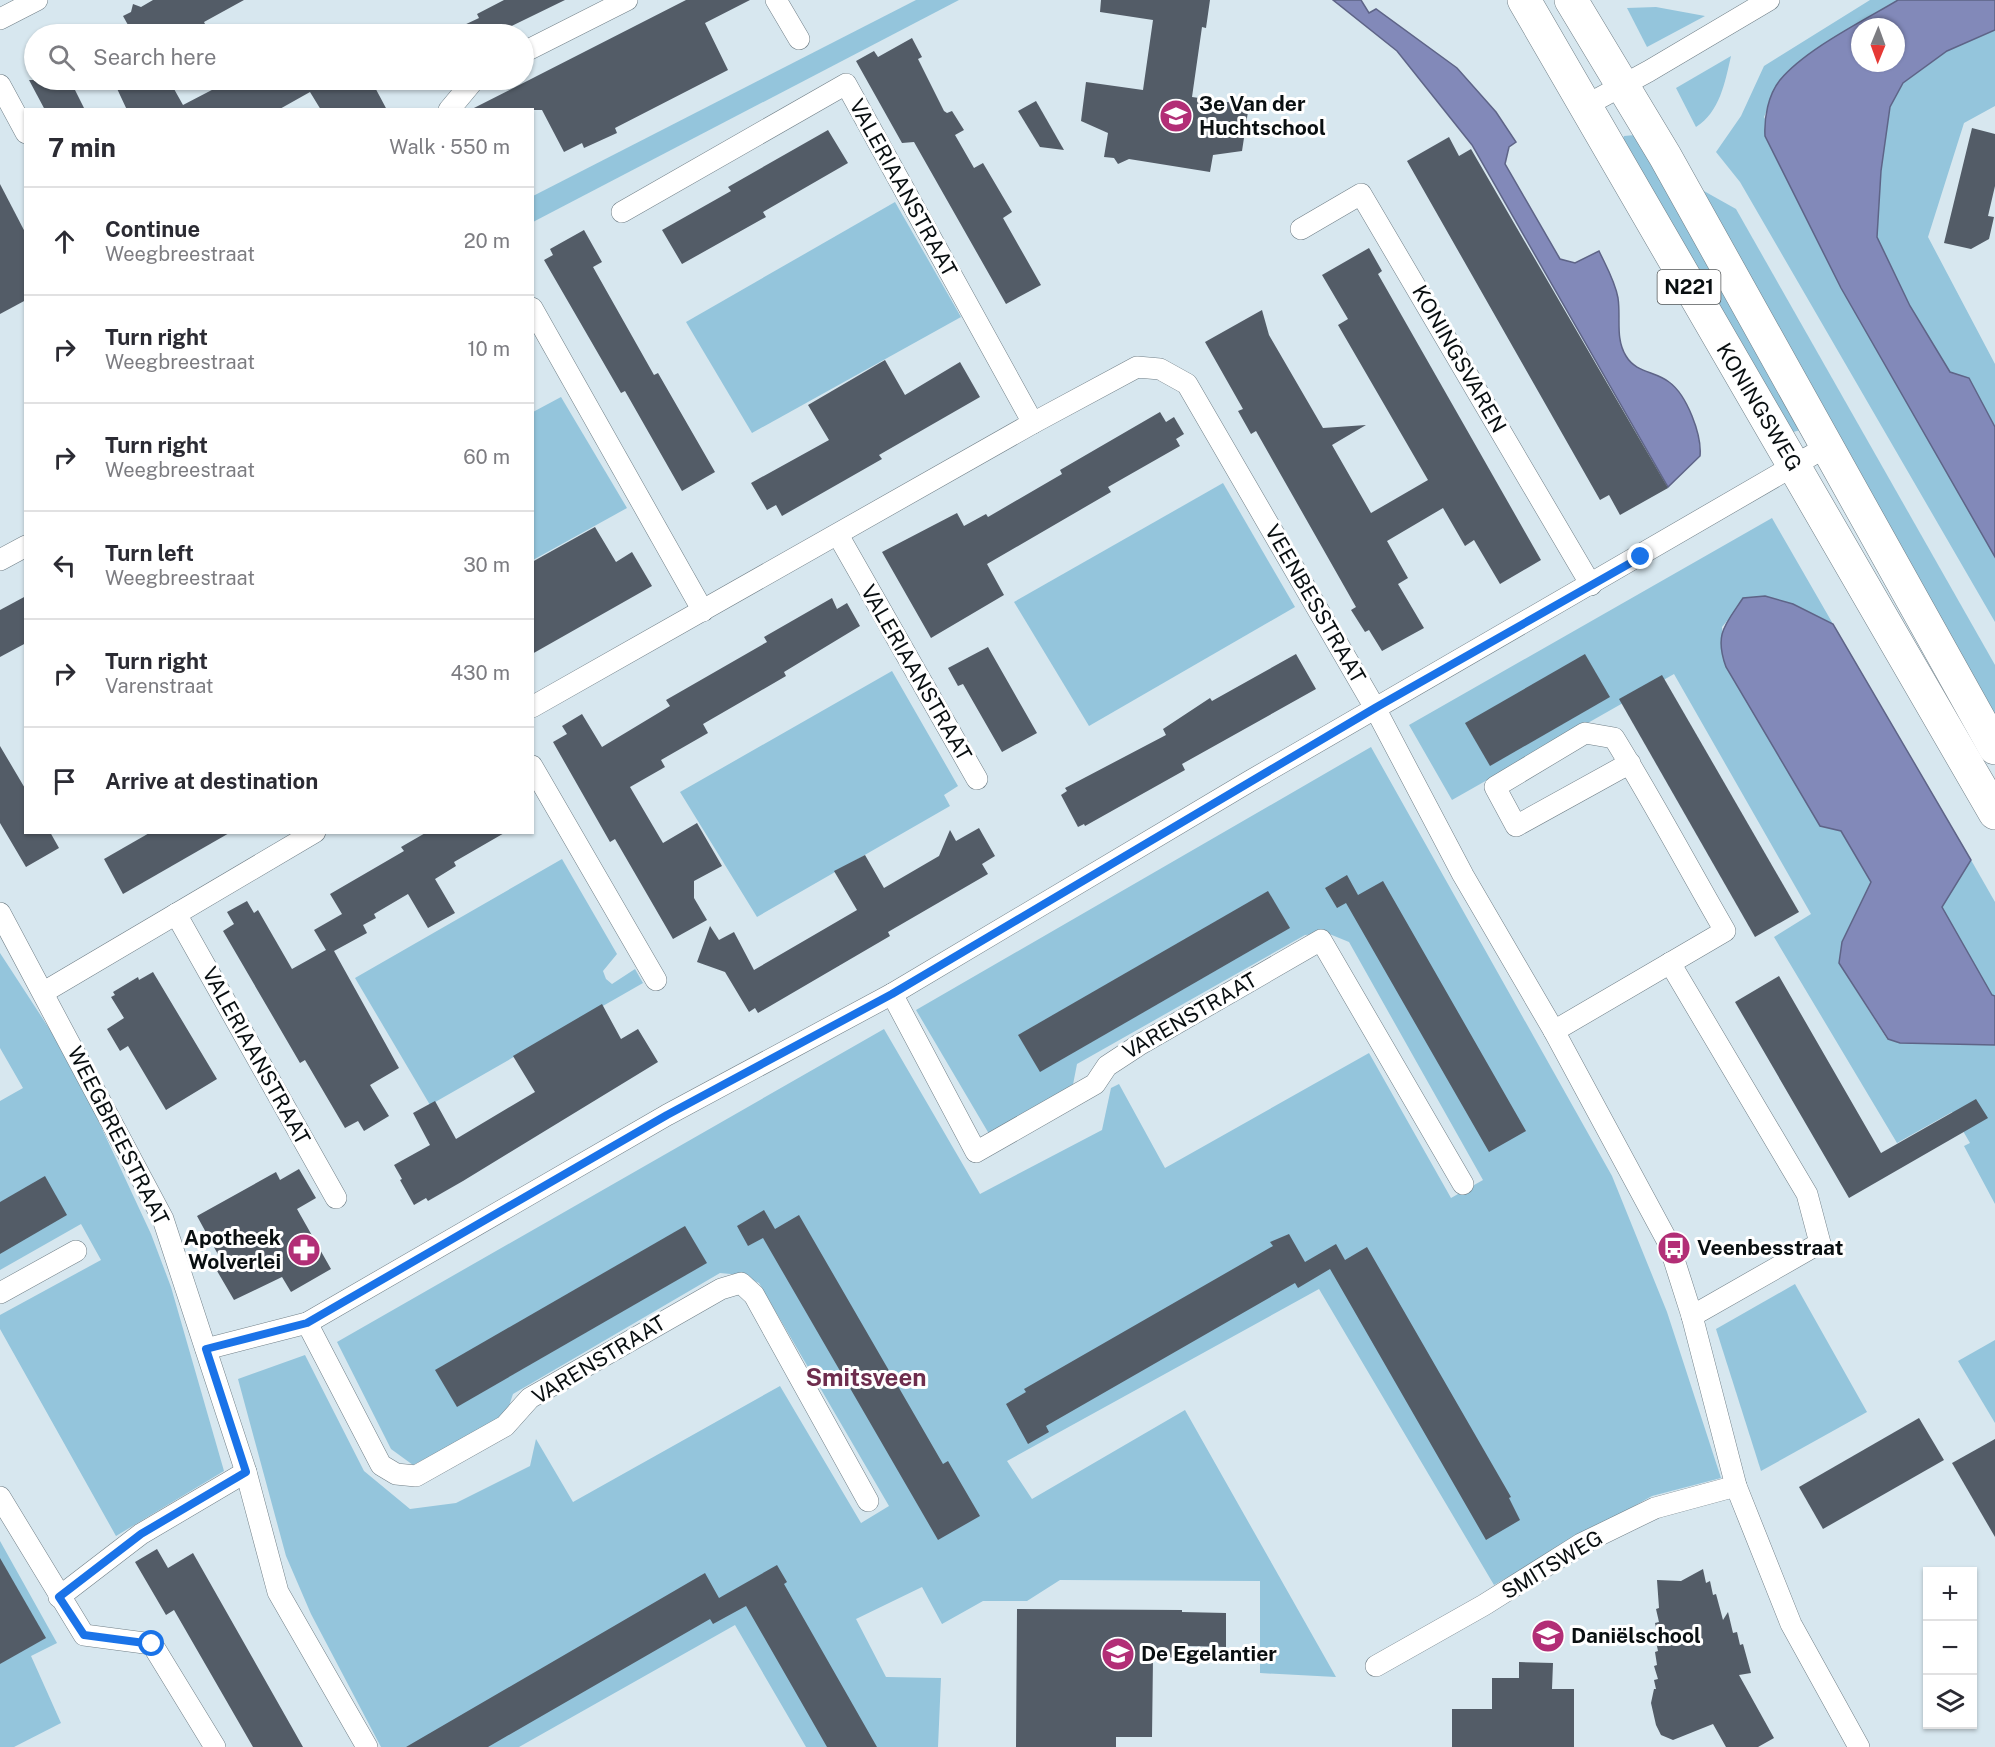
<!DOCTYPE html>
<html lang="en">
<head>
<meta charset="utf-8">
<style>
  :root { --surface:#fff; --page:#f2f2f3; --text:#2b2b33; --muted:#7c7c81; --line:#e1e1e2 }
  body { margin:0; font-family:"Public Sans",sans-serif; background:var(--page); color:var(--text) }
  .controls { position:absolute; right:18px; bottom:18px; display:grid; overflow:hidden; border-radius:0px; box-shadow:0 2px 4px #0004 }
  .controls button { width:54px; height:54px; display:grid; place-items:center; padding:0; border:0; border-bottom:2px solid var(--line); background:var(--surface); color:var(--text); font:30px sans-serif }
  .compass { position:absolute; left:1851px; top:18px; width:54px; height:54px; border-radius:50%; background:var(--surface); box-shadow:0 2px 4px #0004; rotate:181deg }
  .stop { position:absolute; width:18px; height:18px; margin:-14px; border:4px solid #1a73e8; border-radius:50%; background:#fff }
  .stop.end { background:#1a73e8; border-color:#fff; box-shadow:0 2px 6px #0008 }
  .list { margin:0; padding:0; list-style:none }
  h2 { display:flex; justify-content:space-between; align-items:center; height:78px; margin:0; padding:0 24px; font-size:26px }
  h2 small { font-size:20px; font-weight:400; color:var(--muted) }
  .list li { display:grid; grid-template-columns:39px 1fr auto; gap:18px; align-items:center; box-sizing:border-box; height:108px; padding:0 24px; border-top:2px solid var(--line) }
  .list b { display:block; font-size:22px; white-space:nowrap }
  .list p { margin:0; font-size:20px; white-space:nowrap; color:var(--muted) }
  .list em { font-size:20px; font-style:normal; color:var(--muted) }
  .icon { flex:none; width:33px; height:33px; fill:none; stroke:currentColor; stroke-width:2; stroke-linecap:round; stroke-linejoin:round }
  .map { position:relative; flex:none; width:1995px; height:1747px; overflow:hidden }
  .search { position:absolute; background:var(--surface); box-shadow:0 2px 4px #0004; left:24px; top:24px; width:510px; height:66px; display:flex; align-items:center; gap:15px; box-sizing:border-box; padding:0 21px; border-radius:33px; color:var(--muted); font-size:22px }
  .panel { position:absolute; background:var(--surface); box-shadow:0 2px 4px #0004; left:24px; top:108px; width:510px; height:726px; border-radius:0px }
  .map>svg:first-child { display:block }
  .green { fill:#94c5dc }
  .water { fill:#8289b9; stroke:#5e6487; stroke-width:1.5; fill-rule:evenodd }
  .building { fill:#535c67 }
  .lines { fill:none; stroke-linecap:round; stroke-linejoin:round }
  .street-casing { stroke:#707f87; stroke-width:22 }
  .primary-casing { stroke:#707f87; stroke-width:34 }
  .street { stroke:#fff; stroke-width:21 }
  .primary { stroke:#fff; stroke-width:33 }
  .route { stroke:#1a73e8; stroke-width:8 }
  .labels { text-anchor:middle; stroke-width:6; stroke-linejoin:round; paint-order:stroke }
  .shield { fill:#fff; stroke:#535758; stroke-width:1.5 }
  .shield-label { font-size:20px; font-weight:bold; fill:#090f11 }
  .poi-label { font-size:21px; font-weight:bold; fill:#090f11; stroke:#fff; text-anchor:start }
  .street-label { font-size:21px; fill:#090f11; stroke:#fff }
  .quarter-label { font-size:24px; font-weight:bold; fill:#6e2d4d; stroke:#fff }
</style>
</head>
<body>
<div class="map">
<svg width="1995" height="1747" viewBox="0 0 1995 1747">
  <rect width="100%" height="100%" fill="#d7e7ef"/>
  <g class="green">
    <path d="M916,0H959L533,222V196Z"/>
    <path d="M1870,0H1898L1801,60L1779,81L1764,117L1841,288L1995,557V622L1740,182L1716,152L1741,116L1764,66Z"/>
    <path d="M1656,7L1705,16L1647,47L1627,8Z"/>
    <path d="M1995,30V106L1964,123L1928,237L1995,364V427L1969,378L1950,373L1910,306L1877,237L1881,171L1890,107L1903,83L1947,51Z"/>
    <path d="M1731,56C1725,82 1720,112 1696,127L1676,88Z"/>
    <path d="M1635,135L1800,430L1790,433L1620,146L1624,136Z"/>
    <path d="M1695,186L1736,209L1995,665V725Z"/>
    <path d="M895,202L961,317L752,433L686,322Z"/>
    <path d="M561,397L627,508L533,560V412Z"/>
    <path d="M1223,483L1295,607L1089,726L1014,602Z"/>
    <path d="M1772,518L1833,624L1793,604L1727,621L1722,627L1726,667L1820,826L1841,830L1872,882L1842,942L1839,963L1887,1039L1900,1043L1995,1045V1204L1964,1146L1970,1143L1952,1112L1897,1143L1774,937L1811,914L1674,674L1452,800L1409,725Z"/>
    <path d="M892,671L958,786L944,795L950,806L757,917L680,792Z"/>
    <path d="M1371,747L1612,1176L1667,1312L1721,1478L1652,1496L1494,1585L1319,1289L1007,1461L1032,1499L1185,1410L1336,1677L1260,1673V1581L1060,1580L1027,1601H983L942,1624L922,1587L856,1619L886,1677L941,1678L938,1747H806L735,1625L519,1747H381L311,1614L286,1556L238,1379L305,1355L364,1471L410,1509L456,1503L530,1466L536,1439L573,1502L780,1386L861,1523L889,1506L759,1283L741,1275L720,1273L513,1394L507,1412L488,1426L413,1465L391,1449L337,1342L884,1029L980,1194L1102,1130L1111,1088L1119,1084L1165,1168L1369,1053L1451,1198L1483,1180L1349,942L1327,933L1305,935L1077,1064L1069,1105L995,1144L916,1010Z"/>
    <path d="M562,859L617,954L603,971L606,979L612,984L635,969L643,983L430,1105L355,978Z"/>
    <path d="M1971,860L1995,902V996L1992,995L1941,907Z"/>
    <path d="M0,953L71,1062L151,1234L171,1287L224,1471L116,1536L0,1329V1315L101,1260L81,1224L0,1270V1101L23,1088L0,1048Z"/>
    <path d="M1795,1284L1867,1412L1761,1471L1716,1329Z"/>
    <path d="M1995,1340V1423L1958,1361Z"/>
    <path d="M0,1541L57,1643L31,1656L61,1723L14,1747H0Z"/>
  </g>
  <g class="water">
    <path d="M1333,0H1361L1369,13L1376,9L1457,68L1496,112L1516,142L1509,147L1505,164L1560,259L1575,263L1599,251C1606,266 1615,281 1618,298C1621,318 1615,338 1626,356C1636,373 1655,371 1669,382C1687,395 1702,435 1700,456L1668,487L1472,145L1397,51Z"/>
    <path d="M1898,0H1995V30L1947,51L1903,83L1890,107L1881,171L1877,237L1910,306L1950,372L1969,378L1995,427V557L1841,288L1765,136C1764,118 1768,95 1780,80C1806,49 1863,21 1898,0ZM1860,27H1896V63H1860Z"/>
    <path d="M1765,596L1793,604L1833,624L1971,860L1942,907L1992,995L1995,996V1045L1900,1043L1888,1039L1839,963L1842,942L1871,882L1841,831L1820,826L1726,667C1714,634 1725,625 1743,598Z"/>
  </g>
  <g class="building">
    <path d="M153,0H244L204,22L210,34H133L123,16L131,12L133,4L141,7Z"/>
    <path d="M504,0H565L495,34H445L479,18L477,14Z"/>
    <path d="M686,0H750L705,23L728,70L615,128L617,133L584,148L582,143L564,152L542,110H470Z"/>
    <path d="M1101,0H1210L1206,28L1202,27L1192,97L1249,105L1242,151L1213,155L1210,172L1129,159L1118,164L1114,158L1104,157L1108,133L1081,121L1086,82L1143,90L1153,20L1100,12Z"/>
    <path d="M912,38L922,57L918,59L944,111L947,113L952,111L964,130L955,135L974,168L983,163L1012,212L1003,218L1041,285L1006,304L914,142L902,143L856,61L874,51L878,57Z"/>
    <path d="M29,80H70L85,110H45Z"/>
    <path d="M113,80H169L183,105L231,80H371L387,110H321L310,92L278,110H127Z"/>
    <path d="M1036,101L1064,150L1040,147L1018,111Z"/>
    <path d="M1972,128L1995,134V186L1988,216L1994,217L1989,239L1971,249L1944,243Z"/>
    <path d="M828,130L848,163L763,212L766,217L682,264L662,230L731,191L728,187Z"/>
    <path d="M1449,137L1459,156L1471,149L1668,488L1620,515L1609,495L1600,500L1407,161Z"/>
    <path d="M0,184L26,234V300L0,314Z"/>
    <path d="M584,230L602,262L593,267L654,375L658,373L715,472L682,491L625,391L621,393L544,260L553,255L550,249Z"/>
    <path d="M1369,248L1382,271L1378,274L1541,560L1500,584L1474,540L1465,546L1443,508L1387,541L1408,578L1398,584L1424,628L1382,651L1369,630L1365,632L1351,610L1356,607L1256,431L1251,434L1238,411L1243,409L1205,342L1262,310L1269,335L1323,428L1366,425L1332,445L1371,513L1428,480L1338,325L1348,319L1322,275Z"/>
    <path d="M885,360L905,395L960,362L980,397L879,455L882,459L782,516L776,505L767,510L751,483L829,440L808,405Z"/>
    <path d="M1160,412L1166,422L1174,417L1184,434L1176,439L1180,446L1108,487L1111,492L987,564L1004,595L931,638L882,552L957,513L964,526L986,514L988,517L1062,474L1060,470Z"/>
    <path d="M595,527L616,562L632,552L652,586L532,654V562Z"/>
    <path d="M26,596V643L0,657V610Z"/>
    <path d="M832,598L837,609L847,603L860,626L784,672L786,676L703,724L708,733L661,760L665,767L630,787L663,843L697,823L722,866L694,881V898L707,920L673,939L615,839L610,842L553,742L567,734L562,726L582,714L602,747L670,706L666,700L767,642L764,637Z"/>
    <path d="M988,647L1037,733L1002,752L963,684L958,686L948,668Z"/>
    <path d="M1296,654L1316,689L1182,764L1185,770L1085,826L1084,824L1078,827L1061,795L1067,791L1065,788L1166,735L1163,729L1210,698L1212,701Z"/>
    <path d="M1585,654L1610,697L1490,766L1465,723Z"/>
    <path d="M1662,675L1799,912L1755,937L1619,699Z"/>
    <path d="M0,746L26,790V832H50L59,848L26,867L0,823Z"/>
    <path d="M979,828L995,856L982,864L988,874L888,932L890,936L758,1013L755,1008L749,1012L725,972L697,962L710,926L719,940L734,932L754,970L857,910L834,871L865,855L884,888L939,856L950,830L956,841Z"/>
    <path d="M151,832H231L123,894L104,859Z"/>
    <path d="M427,832H506L454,862L456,866L435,879L455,913L428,928L408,894L374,914L376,918L363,925L367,933L334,951L399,1068L370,1085L389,1116L364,1131L358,1121L345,1128L305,1060L300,1063L223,931L234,924L227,912L247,901L254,913L258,910L292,969L326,950L314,930L342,914L330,894L404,851L401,847Z"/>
    <path d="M1347,875L1358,895L1383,881L1526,1131L1489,1152L1346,903L1337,908L1325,888Z"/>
    <path d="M1268,891L1290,928L1040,1072L1018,1035Z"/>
    <path d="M153,972L217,1079L166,1110L128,1046L120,1051L107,1029L124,1018L111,997L115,995L113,992L138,977L139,980Z"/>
    <path d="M1779,976L1881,1153L1976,1099L1988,1118L1849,1198L1735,1002Z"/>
    <path d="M602,1004L621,1039L638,1029L658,1062L463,1181L428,1201L426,1198L414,1205L400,1180L402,1179L394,1165L430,1145L413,1113L435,1101L456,1139L535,1092L513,1056Z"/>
    <path d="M299,1169L316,1198L297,1209L331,1269L291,1292L282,1277L234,1300L213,1264L221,1260L197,1216L276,1172L280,1180Z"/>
    <path d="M45,1176L67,1215L0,1254V1202Z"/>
    <path d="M764,1210L775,1229L799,1215L943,1464L948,1461L980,1516L938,1540L763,1238L748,1246L737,1226Z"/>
    <path d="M685,1226L707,1263L457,1407L435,1370Z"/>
    <path d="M1289,1234L1305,1262L1336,1244L1345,1260L1367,1247L1511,1497L1509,1498L1520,1520L1486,1540L1330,1269L1298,1288L1295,1283L1046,1426L1049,1432L1028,1444L1006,1404L1026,1392L1024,1389L1273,1246L1270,1242Z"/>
    <path d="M1919,1418L1944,1460L1823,1529L1799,1487Z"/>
    <path d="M1995,1439V1537L1952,1463Z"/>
    <path d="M157,1549L168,1568L193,1553L303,1747H253L174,1610L166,1615L135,1562Z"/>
    <path d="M0,1558L46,1638L0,1664Z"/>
    <path d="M777,1565L787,1582L784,1584L877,1747H827L746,1606L713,1624L710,1619L488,1747H406L705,1573L719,1598Z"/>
    <path d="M1703,1569L1706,1583L1710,1581L1713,1595L1716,1594L1723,1620L1728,1612L1733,1633L1737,1632L1740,1645L1743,1644L1751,1673L1739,1675L1774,1738L1758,1747H1726L1713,1724L1673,1740L1661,1735L1656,1725L1651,1703L1654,1689H1656L1654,1680L1658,1679L1654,1666L1657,1665L1655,1652L1658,1651L1655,1637L1658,1636L1655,1623L1659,1622L1656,1609L1659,1608L1657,1580L1681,1581Z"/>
    <path d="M1017,1609L1182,1610V1612L1226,1613V1647L1186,1646L1189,1657L1153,1658L1152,1737H1116V1747H1016Z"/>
    <path d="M1519,1662L1553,1663L1552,1689H1574V1747H1452V1709H1492V1678H1519Z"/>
  </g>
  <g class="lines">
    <defs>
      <g id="street">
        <path d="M776,0L799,39"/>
        <path d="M0,19L37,0"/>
        <path d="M524,52L627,0"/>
        <path d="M0,85L26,133"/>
        <path d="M1585,106L1649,71L1769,0"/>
        <path d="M449,110L474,80"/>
        <path d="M622,212L846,84L1033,423"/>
        <path d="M1301,229L1361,194L1591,585"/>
        <path d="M532,308L703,611"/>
        <path d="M838,535L977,779"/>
        <path d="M0,560L26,546"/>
        <path d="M532,707L1033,423L1137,367L1160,369L1187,384L1375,708L1463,875L1554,1031L1669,1244L1692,1316L1736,1486L1791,1624L1859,1747"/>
        <path d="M532,766L656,980"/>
        <path d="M0,913L163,1219L246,1472L278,1592L367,1747"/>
        <path d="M176,914L336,1198"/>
        <path d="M1670,963L1807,1194L1820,1243L1692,1316"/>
        <path d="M44,992L315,832"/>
        <path d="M892,994L976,1152L1095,1084L1107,1066L1139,1045L1321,940L1463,1184"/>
        <path d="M1554,1031L1725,931C1688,867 1653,801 1614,738L1585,733L1495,787L1516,826L1630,763"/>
        <path d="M0,1293L76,1251"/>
        <path d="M307,1323L381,1465L396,1474L416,1476L505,1426L530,1398L721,1289L741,1283L754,1295L868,1501"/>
        <path d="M206,1349L307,1323L667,1115L892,994L1250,781L1826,447"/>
        <path d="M0,1497L84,1635L152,1644L215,1747"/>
        <path d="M59,1597L141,1534L246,1472"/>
        <path d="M1376,1666L1484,1605L1581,1544L1655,1508L1736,1486"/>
      </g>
      <g id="primary">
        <path d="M1524,0L1995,813"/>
        <path d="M1571,0L1665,156L1995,748"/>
      </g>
    </defs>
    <use href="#street" class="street-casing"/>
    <use href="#primary" class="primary-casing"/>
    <use href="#street" class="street"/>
    <use href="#primary" class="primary"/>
  </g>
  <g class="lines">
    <path class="route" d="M152,1644L84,1635L59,1597L141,1534L246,1472L206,1349L307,1323L667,1115L892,994L1375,708L1641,557"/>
  </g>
  <defs>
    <symbol id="school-disc" viewBox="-11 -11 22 22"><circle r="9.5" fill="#b22e76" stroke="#fff"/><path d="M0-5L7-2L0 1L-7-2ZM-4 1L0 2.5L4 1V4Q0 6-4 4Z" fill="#fff"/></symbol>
    <symbol id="bus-disc" viewBox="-11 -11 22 22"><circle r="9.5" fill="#b22e76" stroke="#fff"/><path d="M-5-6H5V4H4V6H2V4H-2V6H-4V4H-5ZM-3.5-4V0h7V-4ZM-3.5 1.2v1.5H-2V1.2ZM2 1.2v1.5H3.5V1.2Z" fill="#fff"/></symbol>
    <symbol id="pharmacy-disc" viewBox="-11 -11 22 22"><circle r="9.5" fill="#b22e76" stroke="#fff"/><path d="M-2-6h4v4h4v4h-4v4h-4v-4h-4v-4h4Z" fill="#fff"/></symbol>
  </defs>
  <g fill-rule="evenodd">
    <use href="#school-disc" x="1157" y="97" width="38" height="38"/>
    <use href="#bus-disc" x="1655" y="1229" width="38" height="38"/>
    <use href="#pharmacy-disc" x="285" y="1231" width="38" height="38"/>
    <use href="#school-disc" x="1529" y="1617" width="38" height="38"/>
    <use href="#school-disc" x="1099" y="1635" width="38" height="38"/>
  </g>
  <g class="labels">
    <rect class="shield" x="1657.5" y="270" width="63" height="34" rx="4.5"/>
    <g class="shield-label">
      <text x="1689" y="294">N221</text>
    </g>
    <g class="poi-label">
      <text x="1199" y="111">3e Van der<tspan x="1199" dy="24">Huchtschool</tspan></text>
      <text x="281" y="1245" text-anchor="end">Apotheek<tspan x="281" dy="24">Wolverlei</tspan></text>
      <text x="1697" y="1255">Veenbesstraat</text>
      <text x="1571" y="1643">Daniëlschool</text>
      <text x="1141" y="1661">De Egelantier</text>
    </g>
    <g class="street-label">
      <text transform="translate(903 188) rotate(61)" y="7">VALERIAANSTRAAT</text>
      <text transform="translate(1459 359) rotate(60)" y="7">KONINGSVAREN</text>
      <text transform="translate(1759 407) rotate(59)" y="7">KONINGSWEG</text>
      <text transform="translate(1315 604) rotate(60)" y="7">VEENBESSTRAAT</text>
      <text transform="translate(916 673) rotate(60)" y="7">VALERIAANSTRAAT</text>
      <text transform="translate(1190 1016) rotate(-30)" y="7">VARENSTRAAT</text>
      <text transform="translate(256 1056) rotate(61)" y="7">VALERIAANSTRAAT</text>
      <text transform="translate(118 1136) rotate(63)" y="7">WEEGBREESTRAAT</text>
      <text transform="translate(599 1360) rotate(-31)" y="7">VARENSTRAAT</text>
      <text transform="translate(1552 1565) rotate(-31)" y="7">SMITSWEG</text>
    </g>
    <g class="quarter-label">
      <text x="866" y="1386">Smitsveen</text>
    </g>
  </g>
</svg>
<div class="controls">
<button>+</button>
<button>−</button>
<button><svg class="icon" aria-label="layers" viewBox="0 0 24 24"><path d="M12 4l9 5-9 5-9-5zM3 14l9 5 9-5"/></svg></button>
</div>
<svg class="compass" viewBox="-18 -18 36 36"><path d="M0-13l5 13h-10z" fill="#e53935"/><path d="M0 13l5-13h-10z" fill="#7c7c81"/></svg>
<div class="stop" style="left:152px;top:1644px"></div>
<div class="stop end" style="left:1641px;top:557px"></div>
<div class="search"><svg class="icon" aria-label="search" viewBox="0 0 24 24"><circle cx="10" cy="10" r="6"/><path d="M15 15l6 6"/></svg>Search here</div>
<section class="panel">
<h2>7 min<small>Walk · 550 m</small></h2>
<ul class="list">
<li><svg class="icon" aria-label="ahead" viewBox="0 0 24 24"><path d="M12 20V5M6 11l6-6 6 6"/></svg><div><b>Continue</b><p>Weegbreestraat</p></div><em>20 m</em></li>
<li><svg class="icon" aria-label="right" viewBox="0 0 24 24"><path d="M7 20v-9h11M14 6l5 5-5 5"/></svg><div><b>Turn right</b><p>Weegbreestraat</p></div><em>10 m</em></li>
<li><svg class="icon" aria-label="right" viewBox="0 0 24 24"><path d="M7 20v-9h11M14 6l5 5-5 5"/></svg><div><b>Turn right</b><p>Weegbreestraat</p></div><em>60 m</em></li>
<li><svg class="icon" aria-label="left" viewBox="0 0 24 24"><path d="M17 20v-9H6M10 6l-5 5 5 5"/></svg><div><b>Turn left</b><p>Weegbreestraat</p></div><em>30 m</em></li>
<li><svg class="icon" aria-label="right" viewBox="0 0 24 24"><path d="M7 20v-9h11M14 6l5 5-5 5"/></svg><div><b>Turn right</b><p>Varenstraat</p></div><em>430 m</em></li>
<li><svg class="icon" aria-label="arrive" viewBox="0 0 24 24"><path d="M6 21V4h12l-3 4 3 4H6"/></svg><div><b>Arrive at destination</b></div></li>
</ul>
</section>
</div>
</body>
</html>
